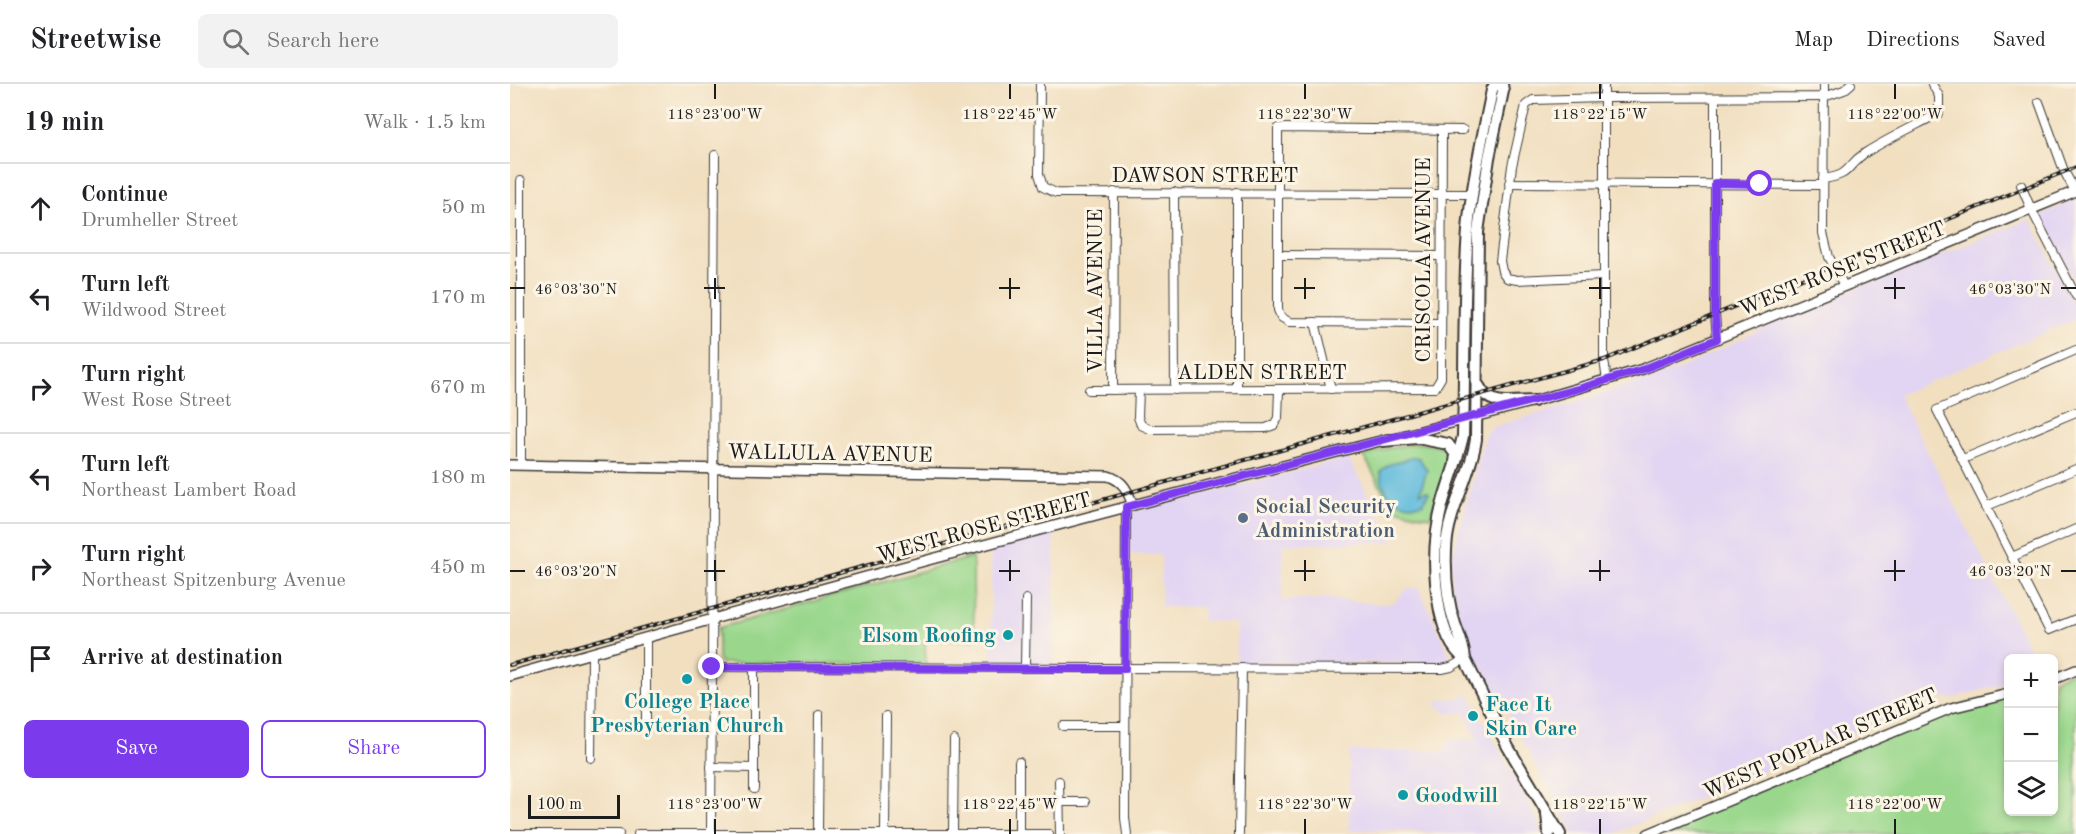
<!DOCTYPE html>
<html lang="en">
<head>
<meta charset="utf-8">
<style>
  :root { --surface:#fff; --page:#f2f2f2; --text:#202124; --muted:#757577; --line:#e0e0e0; --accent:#7c3aed }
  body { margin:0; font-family:"Old Standard TT",serif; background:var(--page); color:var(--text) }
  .controls { position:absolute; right:18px; bottom:18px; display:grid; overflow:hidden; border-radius:9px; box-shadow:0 3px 9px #0003 }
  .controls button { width:54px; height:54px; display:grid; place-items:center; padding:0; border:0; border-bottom:2px solid var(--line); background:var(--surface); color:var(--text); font:30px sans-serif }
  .scale { position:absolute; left:18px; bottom:15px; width:92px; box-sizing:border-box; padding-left:6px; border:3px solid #1c1c1c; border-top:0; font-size:16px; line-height:21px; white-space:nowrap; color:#1c1c1c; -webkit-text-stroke:4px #fcf5e5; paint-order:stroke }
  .stop { position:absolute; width:18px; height:18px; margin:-14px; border:4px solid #7c3aed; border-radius:50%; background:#fff }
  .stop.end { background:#7c3aed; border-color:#fff; box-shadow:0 2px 6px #0008 }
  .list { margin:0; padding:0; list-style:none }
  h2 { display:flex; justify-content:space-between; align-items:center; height:78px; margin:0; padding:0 24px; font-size:26px }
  h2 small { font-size:20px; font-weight:400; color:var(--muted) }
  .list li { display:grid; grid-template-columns:39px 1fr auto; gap:18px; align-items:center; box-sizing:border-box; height:90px; padding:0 24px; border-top:2px solid var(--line) }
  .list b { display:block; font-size:22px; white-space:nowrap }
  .list p { margin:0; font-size:20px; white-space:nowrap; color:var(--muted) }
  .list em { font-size:20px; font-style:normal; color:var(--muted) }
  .actions { display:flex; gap:12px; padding:18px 24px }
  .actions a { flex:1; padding:14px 0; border:2px solid var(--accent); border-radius:9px; text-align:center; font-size:21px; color:var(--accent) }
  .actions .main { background:var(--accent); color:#fff }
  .icon { flex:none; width:33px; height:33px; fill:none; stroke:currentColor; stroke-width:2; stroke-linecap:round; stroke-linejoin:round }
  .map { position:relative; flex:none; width:1566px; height:750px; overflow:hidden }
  header { display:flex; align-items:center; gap:36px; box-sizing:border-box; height:84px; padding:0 30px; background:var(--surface); border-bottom:2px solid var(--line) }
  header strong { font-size:28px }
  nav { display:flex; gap:33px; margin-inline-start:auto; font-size:21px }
  .search { width:420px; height:54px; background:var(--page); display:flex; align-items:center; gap:15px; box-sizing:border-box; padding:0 21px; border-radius:9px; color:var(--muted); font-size:22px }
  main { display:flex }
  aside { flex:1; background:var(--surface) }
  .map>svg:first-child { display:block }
  .built { fill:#e2d4f3 }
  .green { fill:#9ad78c; stroke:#5b7a54; stroke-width:1.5 }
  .water { fill:#5dbadb; stroke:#3c6b7c; stroke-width:1.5 }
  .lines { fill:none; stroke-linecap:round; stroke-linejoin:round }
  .minor-casing { stroke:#3c3935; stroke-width:10 }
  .major-casing { stroke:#3c3935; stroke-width:12 }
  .highway-casing { stroke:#3c3935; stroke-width:14 }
  .minor { stroke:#fff; stroke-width:8 }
  .major { stroke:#fff; stroke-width:9 }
  .highway { stroke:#fff; stroke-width:10 }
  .rail-casing { stroke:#1c1c1c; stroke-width:4 }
  .rail { stroke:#fcf5e5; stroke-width:1.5; stroke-dasharray:4.5; stroke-linecap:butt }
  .route { stroke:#7c3aed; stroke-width:8 }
  .ticks { fill:none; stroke:#1c1c1c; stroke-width:2 }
  .service-dot { fill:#5c6f8a; stroke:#fcf5e5; stroke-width:2 }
  .culture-dot { fill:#0f9aa8; stroke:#fcf5e5; stroke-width:2 }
  .labels { text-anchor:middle; stroke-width:6; stroke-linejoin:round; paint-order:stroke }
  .street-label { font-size:21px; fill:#1c1c1c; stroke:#fcf5e5 }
  .service-label { font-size:21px; font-weight:bold; fill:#4e5e75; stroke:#fcf5e5; text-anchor:start }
  .culture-label { font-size:21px; font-weight:bold; fill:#0d838f; stroke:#fcf5e5; text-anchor:start }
  .ticks-label { font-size:15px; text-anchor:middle; fill:#1c1c1c; stroke:#fcf5e5; stroke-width:6; stroke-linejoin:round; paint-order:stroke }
</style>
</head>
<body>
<header>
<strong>Streetwise</strong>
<div class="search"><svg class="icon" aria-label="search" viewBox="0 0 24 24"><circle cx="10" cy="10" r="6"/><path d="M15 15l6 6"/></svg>Search here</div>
<nav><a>Map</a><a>Directions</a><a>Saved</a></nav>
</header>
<main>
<aside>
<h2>19 min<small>Walk · 1.5 km</small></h2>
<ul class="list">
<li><svg class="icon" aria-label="ahead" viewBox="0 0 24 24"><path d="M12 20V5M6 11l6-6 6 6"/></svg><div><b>Continue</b><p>Drumheller Street</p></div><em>50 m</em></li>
<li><svg class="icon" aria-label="left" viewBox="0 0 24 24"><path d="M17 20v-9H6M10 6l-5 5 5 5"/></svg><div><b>Turn left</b><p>Wildwood Street</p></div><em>170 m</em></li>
<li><svg class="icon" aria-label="right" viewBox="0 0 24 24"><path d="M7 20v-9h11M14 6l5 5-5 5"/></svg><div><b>Turn right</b><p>West Rose Street</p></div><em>670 m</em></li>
<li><svg class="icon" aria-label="left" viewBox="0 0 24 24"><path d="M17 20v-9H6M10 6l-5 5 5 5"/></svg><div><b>Turn left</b><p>Northeast Lambert Road</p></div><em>180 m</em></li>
<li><svg class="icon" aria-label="right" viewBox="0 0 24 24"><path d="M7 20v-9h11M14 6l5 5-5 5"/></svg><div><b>Turn right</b><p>Northeast Spitzenburg Avenue</p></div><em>450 m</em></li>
<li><svg class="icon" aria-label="arrive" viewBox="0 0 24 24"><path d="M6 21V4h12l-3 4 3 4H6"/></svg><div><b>Arrive at destination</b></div></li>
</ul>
<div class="actions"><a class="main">Save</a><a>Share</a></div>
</aside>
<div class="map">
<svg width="1566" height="750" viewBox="0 0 1566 750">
  <rect width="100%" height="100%" fill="#fcf5e5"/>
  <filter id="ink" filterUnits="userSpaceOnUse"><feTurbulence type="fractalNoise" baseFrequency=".0167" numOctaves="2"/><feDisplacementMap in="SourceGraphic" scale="12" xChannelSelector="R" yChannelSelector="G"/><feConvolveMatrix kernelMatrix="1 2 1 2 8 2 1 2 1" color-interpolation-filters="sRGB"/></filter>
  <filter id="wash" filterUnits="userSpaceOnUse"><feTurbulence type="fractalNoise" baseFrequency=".008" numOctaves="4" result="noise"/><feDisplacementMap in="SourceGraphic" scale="24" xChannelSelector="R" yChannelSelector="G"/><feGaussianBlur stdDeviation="1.35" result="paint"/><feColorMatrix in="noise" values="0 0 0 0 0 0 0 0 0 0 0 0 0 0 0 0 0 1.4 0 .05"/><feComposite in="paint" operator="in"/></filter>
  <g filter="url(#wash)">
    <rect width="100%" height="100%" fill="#f1dfc0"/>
    <g class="built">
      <path d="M1566,115V200L1531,131Z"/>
      <path d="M1520,135L1566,226V235L1388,311L1524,574H1498V599L1439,615L1428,613L1104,750H1064L957,557L942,506L941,475L975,351L983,343L1055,322L1169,285L1265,239L1337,208Z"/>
      <path d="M838,374L884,458L773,460L772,517L799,514L800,516L814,514L857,519L878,520L886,517L895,505L909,504L942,576L928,579H727L726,538L693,537L692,523H651V471L618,470V459H620L621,428Z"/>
      <path d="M544,446V580H481V463Z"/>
      <path d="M958,609L1018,717L1033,750H936L898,746H839V667H936L937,656L967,655L955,628L937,630L927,621V616L949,614Z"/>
    </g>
    <g class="green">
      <path d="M907,359L933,362L940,373L920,433L885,425L881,422L854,372L876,365Z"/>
      <path d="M462,473L463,482L464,556H417L415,560L416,580L211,579L208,574V544Z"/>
      <path d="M1566,586V750H1138L1441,624L1498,610V728H1544V595Z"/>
    </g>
    <path class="water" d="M904,373L909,374L917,386L910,409L916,407L919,409L912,420C891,424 870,412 871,387L878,381Z"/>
  </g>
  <g filter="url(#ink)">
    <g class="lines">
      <defs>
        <g id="minor">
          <path d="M530,0L529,90L533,103L546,109L962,110"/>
          <path d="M1094,0V276L1097,297"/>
          <path d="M1314,0L1313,149L1319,173L1334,202"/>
          <path d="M1205,14V230L1207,255"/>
          <path d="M1529,18L1554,87L1565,107"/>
          <path d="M1313,95C1343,91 1335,82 1355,69C1379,54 1405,42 1429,29V12L1422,0"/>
          <path d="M11,97V381"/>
          <path d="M999,99L1313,101"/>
          <path d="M1511,101L1521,125L1566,212"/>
          <path d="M664,108L665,306"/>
          <path d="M768,171L931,172"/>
          <path d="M1094,192L1007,196L997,194L992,187L990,177L1002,82L1016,21L1023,16L1094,14L1314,13L1334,6L1341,0"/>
          <path d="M805,238L821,305"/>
          <path d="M931,239L779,238L771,233L768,226V44L953,46"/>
          <path d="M1566,266L1427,326L1539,546L1566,535"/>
          <path d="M727,305V108"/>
          <path d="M579,306L925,304L931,294L932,46"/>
          <path d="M603,306L604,108"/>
          <path d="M629,306L628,333L631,341L640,345L756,344L764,341L768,334L769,306"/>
          <path d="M1453,375L1566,328"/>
          <path d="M1477,422L1566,385"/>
          <path d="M616,423L615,734L617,750"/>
          <path d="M1502,473L1566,445"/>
          <path d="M202,583L932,585L941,583L955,575"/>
          <path d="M244,583V705"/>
          <path d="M515,584L516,515"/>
          <path d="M553,642H615"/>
          <path d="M136,645V554"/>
          <path d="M81,674L82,569"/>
          <path d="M509,678V750"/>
          <path d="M201,683L244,684"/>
          <path d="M549,697L550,750"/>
          <path d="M549,718H575"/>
          <path d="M308,749L309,631"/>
          <path d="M375,749L376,632"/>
          <path d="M443,749L444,656"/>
          <path d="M0,750H109"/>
          <path d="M128,750H539"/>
          <path d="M201,750L205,71"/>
          <path d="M729,750L732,584"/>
        </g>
        <g id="major">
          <path d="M892,352L1024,317L1133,285L1566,107"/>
          <path d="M0,381L598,392C614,397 617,406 623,421"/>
          <path d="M0,592C292,509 584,430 878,355"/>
          <path d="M1544,595L1566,586"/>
          <path d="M1138,750L1441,624L1498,610"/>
        </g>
        <g id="highway">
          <path d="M992,0L993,7L979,74L968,148L966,355C961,393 937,427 936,466C935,491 937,517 945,540C949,552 954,562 955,575L998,663L1050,750"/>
          <path d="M969,302C979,324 1003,317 1024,317"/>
          <path d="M873,357L907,354L938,360L946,371L945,378"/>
          <path d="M955,575C940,564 934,545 930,527C923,491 923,454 933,418C939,396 948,375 953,352C955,283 953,215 958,146C962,98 973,52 982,6L985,0"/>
          <path d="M1037,730L1039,750"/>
        </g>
      </defs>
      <use href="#minor" class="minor-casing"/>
      <use href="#major" class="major-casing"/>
      <use href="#highway" class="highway-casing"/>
      <use href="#minor" class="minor"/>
      <use href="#major" class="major"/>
      <use href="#highway" class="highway"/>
      <defs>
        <path id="rail" d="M0,581L1094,276L1566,83"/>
      </defs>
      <use href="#rail" class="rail-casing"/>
      <use href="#rail" class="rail"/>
    </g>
  </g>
  <g class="lines" filter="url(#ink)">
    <path class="route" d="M202,583L615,585L616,423L1071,304L1134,285L1207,255L1205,230V99L1250,100"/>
  </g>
  <path class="ticks" d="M205,0V15M500,0V15M795,0V15M1090,0V15M1385,0V15M205,194V215M500,194V215M795,194V215M1090,194V215M1385,194V215M0,204H15M194,204H215M489,204H510M784,204H805M1079,204H1100M1374,204H1395M1551,204H1566M205,476V497M500,476V497M795,476V497M1090,476V497M1385,476V497M0,487H15M194,487H215M489,487H510M784,487H805M1079,487H1100M1374,487H1395M1551,487H1566M205,735V750M500,735V750M795,735V750M1090,735V750M1385,735V750"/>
  <circle class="service-dot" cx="733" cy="434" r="6"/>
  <g class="culture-dot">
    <circle cx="498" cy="551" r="6"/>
    <circle cx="177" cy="595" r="6"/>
    <circle cx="963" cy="632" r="6"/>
    <circle cx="893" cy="711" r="6"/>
  </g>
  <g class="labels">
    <g class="street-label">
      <text x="695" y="98">DAWSON STREET</text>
      <text transform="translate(913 176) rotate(-90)" y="7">CRISCOLA AVENUE</text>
      <text transform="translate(1332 184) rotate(-22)" y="7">WEST ROSE STREET</text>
      <text transform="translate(585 207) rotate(-90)" y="7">VILLA AVENUE</text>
      <text x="752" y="295">ALDEN STREET</text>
      <text transform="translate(320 369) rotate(1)" y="7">WALLULA AVENUE</text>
      <text transform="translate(474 443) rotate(-15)" y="7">WEST ROSE STREET</text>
      <text transform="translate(1310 659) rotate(-23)" y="7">WEST POPLAR STREET</text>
    </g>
    <g class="service-label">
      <text x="745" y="429">Social Security<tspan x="745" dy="24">Administration</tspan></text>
    </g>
    <g class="culture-label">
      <text x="486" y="558" text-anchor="end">Elsom Roofing</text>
      <text x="177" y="624" text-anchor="middle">College Place<tspan x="177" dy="24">Presbyterian Church</tspan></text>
      <text x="975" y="627">Face It<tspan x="975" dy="24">Skin Care</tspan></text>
      <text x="905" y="718">Goodwill</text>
    </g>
  </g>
  <g class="ticks-label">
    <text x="205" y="35">118°23'00"W</text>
    <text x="500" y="35">118°22'45"W</text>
    <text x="795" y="35">118°22'30"W</text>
    <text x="1090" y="35">118°22'15"W</text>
    <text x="1385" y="35">118°22'00"W</text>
    <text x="66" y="210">46°03'30"N</text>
    <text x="1500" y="210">46°03'30"N</text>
    <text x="66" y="492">46°03'20"N</text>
    <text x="1500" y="492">46°03'20"N</text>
    <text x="205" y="725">118°23'00"W</text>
    <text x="500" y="725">118°22'45"W</text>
    <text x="795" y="725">118°22'30"W</text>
    <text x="1090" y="725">118°22'15"W</text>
    <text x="1385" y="725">118°22'00"W</text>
  </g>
</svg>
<div class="controls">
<button>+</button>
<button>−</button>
<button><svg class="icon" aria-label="layers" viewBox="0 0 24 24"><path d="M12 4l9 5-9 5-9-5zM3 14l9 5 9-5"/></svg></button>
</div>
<div class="scale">100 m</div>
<div class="stop" style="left:1250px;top:100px"></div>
<div class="stop end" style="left:202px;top:583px"></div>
</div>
</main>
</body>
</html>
